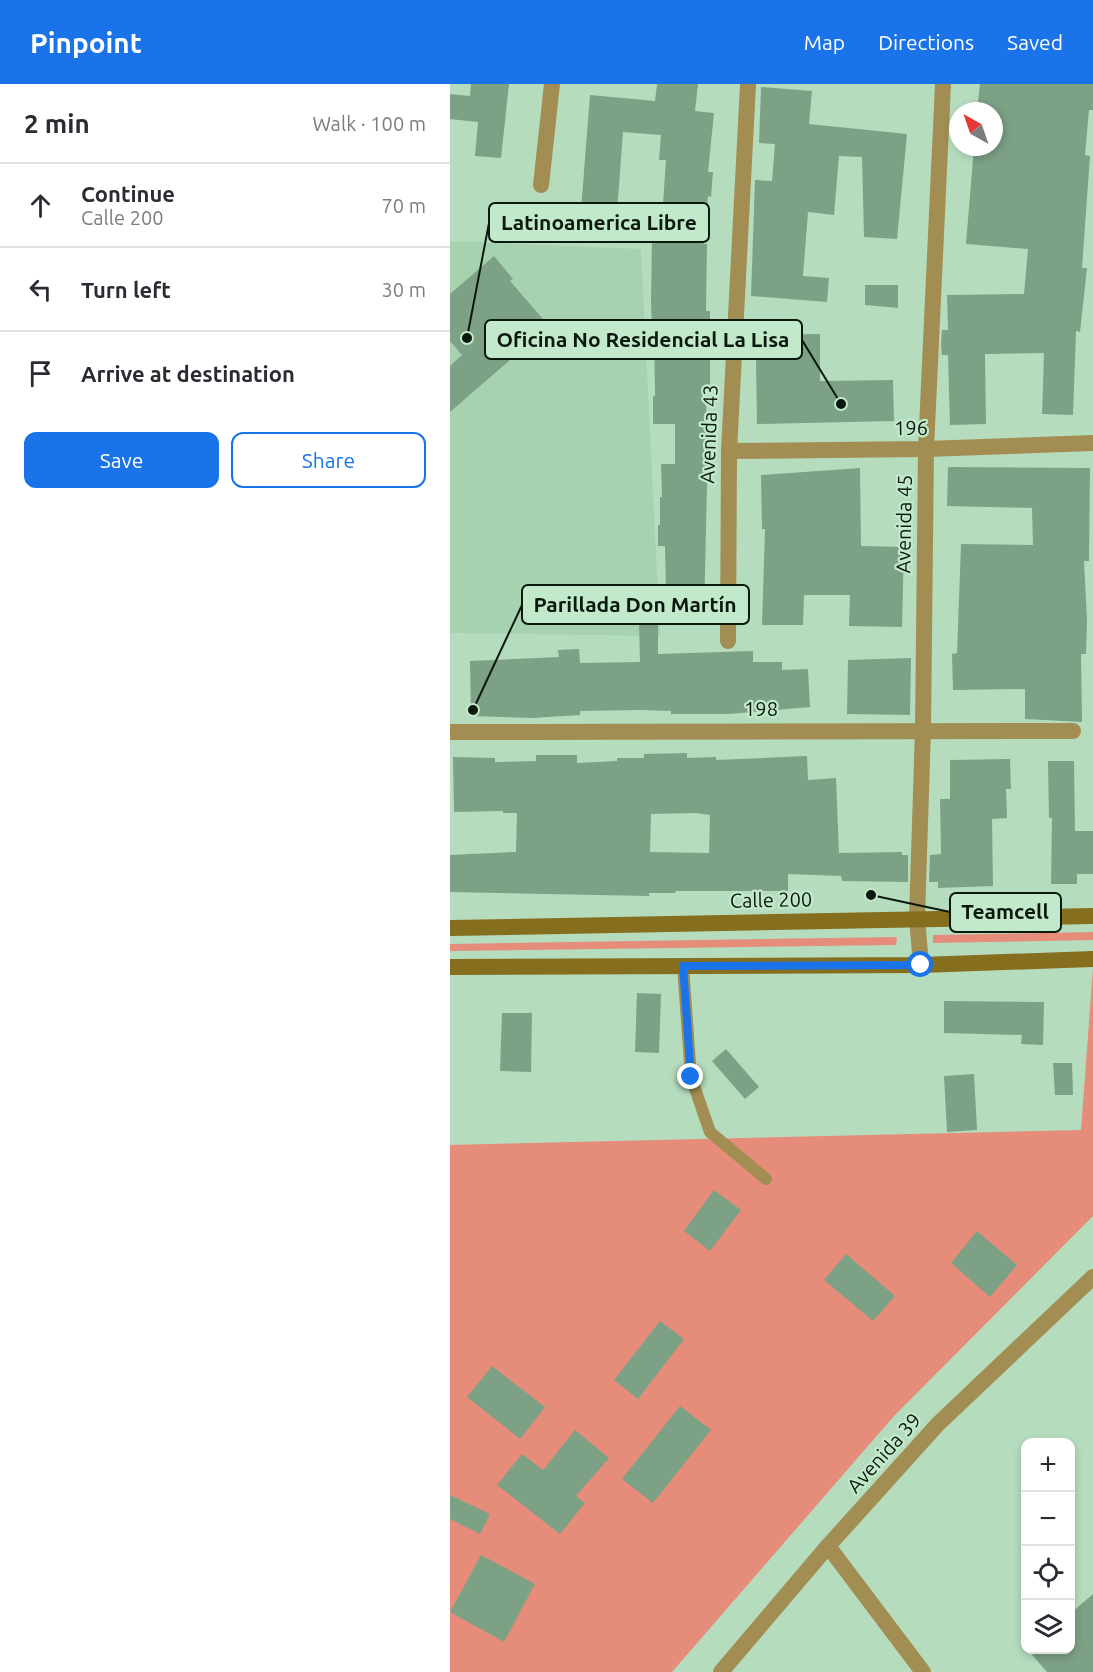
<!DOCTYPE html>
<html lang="en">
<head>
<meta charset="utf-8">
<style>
  :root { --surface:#fff; --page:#f7f7f7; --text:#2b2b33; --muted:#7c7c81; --line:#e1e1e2; --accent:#1a73e8 }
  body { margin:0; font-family:Ubuntu,sans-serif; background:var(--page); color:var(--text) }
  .controls { position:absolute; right:18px; bottom:18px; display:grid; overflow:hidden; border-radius:12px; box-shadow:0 3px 9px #0003 }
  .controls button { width:54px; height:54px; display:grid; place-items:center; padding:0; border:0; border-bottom:2px solid var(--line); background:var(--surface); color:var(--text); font:30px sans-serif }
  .compass { position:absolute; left:499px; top:18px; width:54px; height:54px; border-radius:50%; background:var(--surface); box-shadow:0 3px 9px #0003; rotate:320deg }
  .stop { position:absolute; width:18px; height:18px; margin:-14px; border:4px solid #1a73e8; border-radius:50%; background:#fff }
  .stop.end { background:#1a73e8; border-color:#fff; box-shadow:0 2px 6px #0008 }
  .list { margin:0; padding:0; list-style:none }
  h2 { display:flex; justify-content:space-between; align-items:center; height:78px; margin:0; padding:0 24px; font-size:26px }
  h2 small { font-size:20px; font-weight:400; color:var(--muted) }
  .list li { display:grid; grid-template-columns:39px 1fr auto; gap:18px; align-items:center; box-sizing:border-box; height:84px; padding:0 24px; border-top:2px solid var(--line) }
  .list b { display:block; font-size:22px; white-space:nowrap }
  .list p { margin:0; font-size:20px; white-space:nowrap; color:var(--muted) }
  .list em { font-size:20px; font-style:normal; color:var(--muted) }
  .actions { display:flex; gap:12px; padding:18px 24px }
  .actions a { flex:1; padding:14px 0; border:2px solid var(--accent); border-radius:12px; text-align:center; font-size:21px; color:var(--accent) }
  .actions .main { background:var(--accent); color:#fff }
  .icon { flex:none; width:33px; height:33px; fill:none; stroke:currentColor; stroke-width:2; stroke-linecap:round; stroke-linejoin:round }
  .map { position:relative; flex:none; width:643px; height:1588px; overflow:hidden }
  header { display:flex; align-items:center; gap:36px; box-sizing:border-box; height:84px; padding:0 30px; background:var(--accent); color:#fff }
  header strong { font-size:28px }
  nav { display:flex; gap:33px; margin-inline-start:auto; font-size:21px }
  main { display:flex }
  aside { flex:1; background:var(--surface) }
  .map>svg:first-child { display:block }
  .built { fill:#a6d2b0 }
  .green { fill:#e68c7b }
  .building { fill:#7da185; fill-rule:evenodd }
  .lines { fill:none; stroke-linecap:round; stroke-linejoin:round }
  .service { stroke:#a28e53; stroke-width:12 }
  .minor { stroke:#a28e53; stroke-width:16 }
  .tertiary { stroke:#a28e53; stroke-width:16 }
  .secondary { stroke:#866e1f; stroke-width:16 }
  .route { stroke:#1a73e8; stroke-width:8 }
  .labels { text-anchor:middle; stroke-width:4.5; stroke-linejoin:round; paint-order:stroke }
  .street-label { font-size:20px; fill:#0b180e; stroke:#c3e9cb }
  .leader { fill:none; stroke:#0b180e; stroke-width:2 }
  .callout-dot { fill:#0b180e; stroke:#c3e9cb; stroke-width:2 }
  .callout { fill:#c3e9cb; stroke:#0b180e; stroke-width:2 }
  .callout-label { font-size:21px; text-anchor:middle; font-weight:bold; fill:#0b180e }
</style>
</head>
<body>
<header>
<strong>Pinpoint</strong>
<nav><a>Map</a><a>Directions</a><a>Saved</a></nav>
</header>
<main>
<aside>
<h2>2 min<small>Walk · 100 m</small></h2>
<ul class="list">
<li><svg class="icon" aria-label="ahead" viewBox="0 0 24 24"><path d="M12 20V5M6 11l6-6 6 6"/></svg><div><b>Continue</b><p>Calle 200</p></div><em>70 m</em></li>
<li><svg class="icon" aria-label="left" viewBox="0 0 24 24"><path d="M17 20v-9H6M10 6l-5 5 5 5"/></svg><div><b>Turn left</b></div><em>30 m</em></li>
<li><svg class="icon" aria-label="arrive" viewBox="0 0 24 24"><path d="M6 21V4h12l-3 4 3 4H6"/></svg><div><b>Arrive at destination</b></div></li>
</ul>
<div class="actions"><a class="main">Save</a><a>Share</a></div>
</aside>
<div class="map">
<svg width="643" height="1588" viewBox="0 0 643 1588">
  <rect width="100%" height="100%" fill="#b6dcbe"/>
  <path class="built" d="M0,157L191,165L210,552L0,549Z"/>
  <g class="green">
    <path d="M643,848V856L483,859V851Z"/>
    <path d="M447,853L446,861L0,867V860Z"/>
    <path d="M643,884V1132L444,1332L222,1588H0V1061L631,1046Z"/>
  </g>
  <g class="building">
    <path d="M21,0H59L51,74L25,72L28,38L0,35V10L20,12Z"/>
    <path d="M207,0H248L245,27L264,29L258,88H263L261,113L258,112L254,160H257L256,227H260V305H256L257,401L254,531L208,532V570L303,567V578H332V586L358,585L360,623L279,630H221V627L190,626L130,627V631L82,634L21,632L20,577L109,573L108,566L129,565L130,579L190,578L189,537L146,538L145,510L216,508L215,462H208V441H210V413H212L211,380H225V340H203V312H205L204,247H202L201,218L202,151L177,149L180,118L213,120L216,76H209L211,51L173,48L167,128L131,126L140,11L205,17Z"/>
    <path d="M530,0H643V26H639L635,71L640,72L632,184H637L630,248L626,247L623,331L592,330L594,269L535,270L536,340L500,341L498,271H492L491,260L492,246H498L497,211L574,210L578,165L516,160L524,63H544V27H527Z"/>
    <path d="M311,3L362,7L359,40L457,50L447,155L414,153L412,73L389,72L384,131L358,128L353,192L379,194L377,218L301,212L305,96L322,97L325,60L309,59Z"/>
    <path d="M44,172L63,195L60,197L99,242L0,328V282L12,271L0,257V210Z"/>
    <path d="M415,201H448V224L415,221Z"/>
    <path d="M370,250V297L443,296L444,337L307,340L306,274H303L302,251Z"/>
    <path d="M498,383L640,384L639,477H634L637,536L636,570H631L632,638L575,635V605L503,606L502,570L507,569L511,460L583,461L582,424L497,422Z"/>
    <path d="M410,384L411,462L454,463L452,543L399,542L400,511H354L353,541H312L315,445H312L311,391Z"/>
    <path d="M461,574L460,631L397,630L398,576Z"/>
    <path d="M237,669V674L266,673V676L357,672L358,696L386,694L389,769L452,768V771H458V798L392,797L391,792L338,790V807H226L225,809H199V812L0,808V771L66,768L67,729H53V727L4,728L3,673L45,674V678L86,677V671H127V679L167,677V674H194V670ZM246,729L260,731L259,769L200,768L201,730Z"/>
    <path d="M560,675L561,705H556L557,734L542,735L543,802L488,804V798H479L480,771L491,770L490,715H500V676Z"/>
    <path d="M598,677H624L625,747H643V790H627V800H601L602,734H599Z"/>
    <path d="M187,909L211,910L209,969L185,968Z"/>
    <path d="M494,917L594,918L593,961L571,960L572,951L494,949Z"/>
    <path d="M52,929H82L81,988L50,987Z"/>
    <path d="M276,965L309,1003L295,1015L262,977Z"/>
    <path d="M603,979H622L623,1011H605Z"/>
    <path d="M524,990L527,1046L497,1048L494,992Z"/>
    <path d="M264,1106L291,1126L260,1167L234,1147Z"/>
    <path d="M527,1147L567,1181L540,1213L501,1179Z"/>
    <path d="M396,1170L445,1212L423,1237L374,1196Z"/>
    <path d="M210,1237L234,1255L188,1315L164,1296Z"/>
    <path d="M42,1282L95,1323L70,1355L17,1313Z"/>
    <path d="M230,1322L261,1346L203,1419L172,1395Z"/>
    <path d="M125,1346L159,1374L126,1412L135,1419L110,1450L47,1401L72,1370L93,1386Z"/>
    <path d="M0,1411L40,1430L30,1450L0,1435Z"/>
    <path d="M31,1471L85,1500L54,1558L0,1528Z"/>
    <path d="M643,1510V1588H597L578,1566H621V1529Z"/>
  </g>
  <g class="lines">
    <path class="service" d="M233,882L241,993L260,1048L316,1095"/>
    <g class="minor">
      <path d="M91,101L102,0"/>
      <path d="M279,367L476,365L643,359"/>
      <path d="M278,557L279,367L298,0"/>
      <path d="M0,648L623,647"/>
      <path d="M378,1462L473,1588"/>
    </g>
    <g class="tertiary">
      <path d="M471,881L467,834L473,645L476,365L493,0"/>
      <path d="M271,1588L378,1462L488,1340L643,1193"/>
    </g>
    <g class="secondary">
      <path d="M0,844L643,832"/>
      <path d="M0,883L471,881L643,875"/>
    </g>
  </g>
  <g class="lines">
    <path class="route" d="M241,993L233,882L471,881"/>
  </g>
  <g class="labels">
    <g class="street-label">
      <text transform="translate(461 344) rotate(-1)" y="7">196</text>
      <text transform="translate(259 350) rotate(-88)" y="7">Avenida 43</text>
      <text transform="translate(454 440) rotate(-89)" y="7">Avenida 45</text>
      <text x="311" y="632">198</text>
      <text transform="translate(321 816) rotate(-1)" y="7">Calle 200</text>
      <text transform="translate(434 1369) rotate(-48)" y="7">Avenida 39</text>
    </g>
  </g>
  <path class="leader" d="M17 254L39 139M391 320L352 256M23 626L72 521M421 811L500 828"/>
  <g class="callout-dot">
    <circle cx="17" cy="254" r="6"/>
    <circle cx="391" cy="320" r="6"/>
    <circle cx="23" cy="626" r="6"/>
    <circle cx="421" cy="811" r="6"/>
  </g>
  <g class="callout">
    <rect x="39" y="119" width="220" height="39" rx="6"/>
    <rect x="35" y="236" width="317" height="39" rx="6"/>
    <rect x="72" y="501" width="227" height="39" rx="6"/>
    <rect x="500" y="809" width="111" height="39" rx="6"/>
  </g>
  <g class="callout-label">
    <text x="149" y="146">Latinoamerica Libre</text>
    <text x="193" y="263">Oficina No Residencial La Lisa</text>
    <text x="185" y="528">Parillada Don Martín</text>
    <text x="555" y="835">Teamcell</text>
  </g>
</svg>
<div class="controls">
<button>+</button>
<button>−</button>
<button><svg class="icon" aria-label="locate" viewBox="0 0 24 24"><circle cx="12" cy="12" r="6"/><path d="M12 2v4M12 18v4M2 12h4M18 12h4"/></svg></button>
<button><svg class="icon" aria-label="layers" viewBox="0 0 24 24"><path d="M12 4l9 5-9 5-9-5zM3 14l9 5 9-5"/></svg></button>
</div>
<svg class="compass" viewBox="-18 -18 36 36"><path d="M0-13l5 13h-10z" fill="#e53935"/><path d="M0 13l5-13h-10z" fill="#7c7c81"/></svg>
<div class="stop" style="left:471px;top:881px"></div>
<div class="stop end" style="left:241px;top:993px"></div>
</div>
</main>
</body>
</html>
